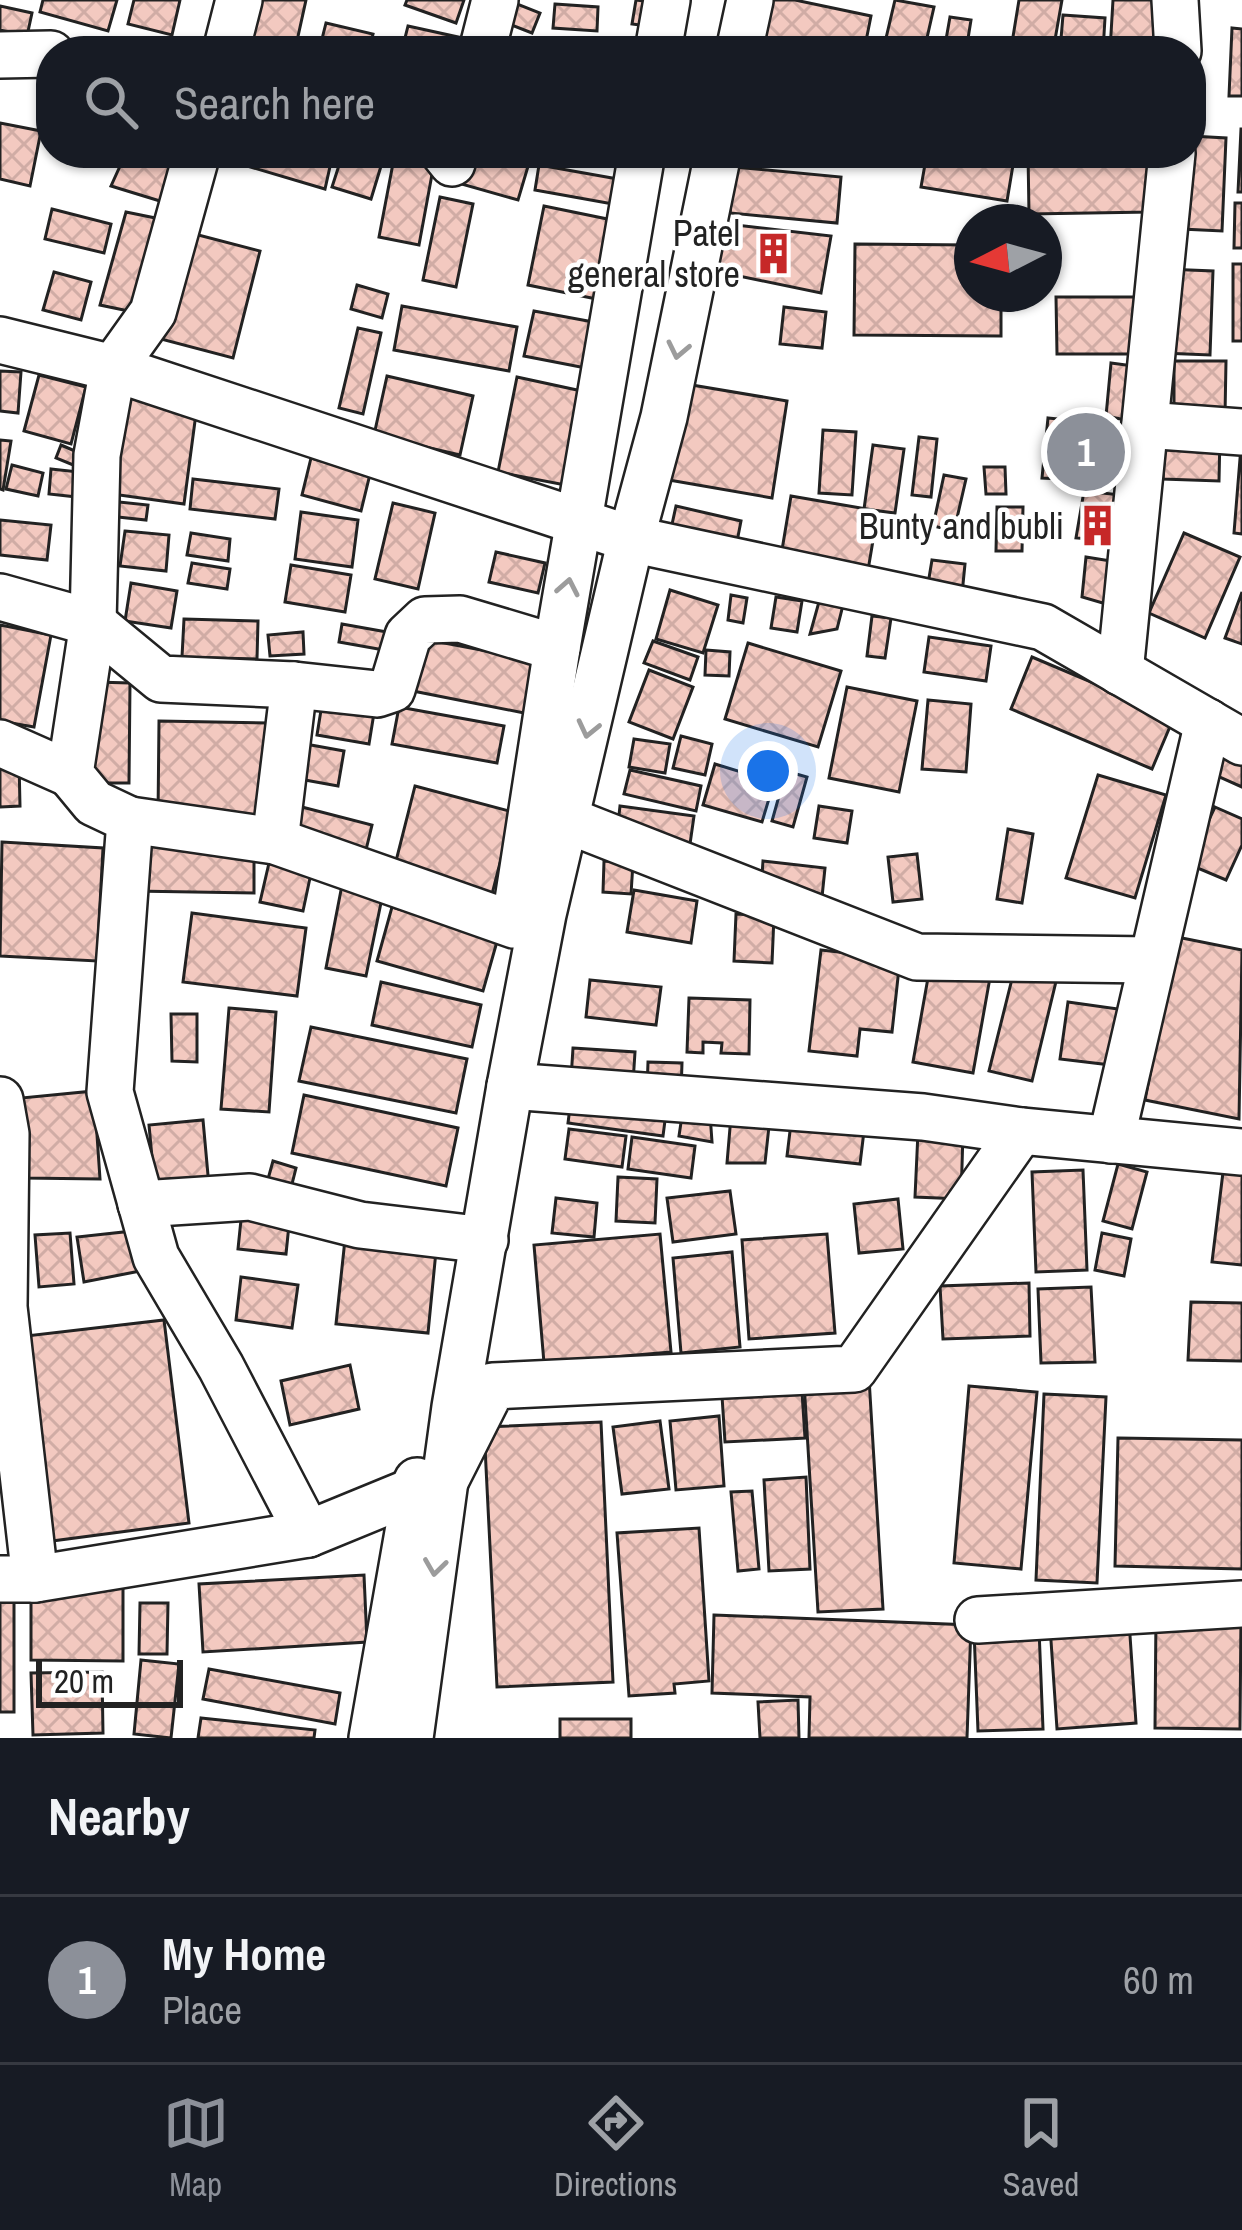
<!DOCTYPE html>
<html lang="en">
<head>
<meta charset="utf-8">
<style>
  :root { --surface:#171b24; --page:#242831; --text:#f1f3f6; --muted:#9ea1a6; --line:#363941; --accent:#8c9099 }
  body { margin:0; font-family:"Archivo Narrow",sans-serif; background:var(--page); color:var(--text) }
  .compass { position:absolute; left:954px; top:204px; width:108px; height:108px; border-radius:50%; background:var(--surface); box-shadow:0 3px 9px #0004; rotate:264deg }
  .scale { position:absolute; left:36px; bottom:30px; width:147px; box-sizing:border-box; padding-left:12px; border:6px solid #222; border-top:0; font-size:33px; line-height:42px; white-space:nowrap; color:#222; -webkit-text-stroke:9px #fff; paint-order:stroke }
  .you { position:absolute; left:768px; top:771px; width:42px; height:42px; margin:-30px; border:9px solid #fff; border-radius:50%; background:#1a73e8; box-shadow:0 0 0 18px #1a73e833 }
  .badge { display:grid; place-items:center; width:78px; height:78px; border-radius:50%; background:var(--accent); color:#fff; font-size:39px; font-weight:700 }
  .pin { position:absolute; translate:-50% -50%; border:6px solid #fff; box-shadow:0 3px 12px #0006 }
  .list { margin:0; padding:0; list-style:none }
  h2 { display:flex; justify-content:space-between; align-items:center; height:156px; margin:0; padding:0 48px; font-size:51px }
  h2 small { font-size:39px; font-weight:400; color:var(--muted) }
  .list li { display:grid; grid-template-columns:78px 1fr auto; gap:36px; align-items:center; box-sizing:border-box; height:168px; padding:0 48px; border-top:3px solid var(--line) }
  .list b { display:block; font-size:45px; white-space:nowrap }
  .list p { margin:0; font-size:39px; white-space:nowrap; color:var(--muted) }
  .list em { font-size:39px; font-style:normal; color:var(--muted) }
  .icon { flex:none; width:66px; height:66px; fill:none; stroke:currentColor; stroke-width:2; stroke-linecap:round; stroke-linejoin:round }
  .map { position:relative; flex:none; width:1242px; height:1738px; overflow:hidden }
  .search { position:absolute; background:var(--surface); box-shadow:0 3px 9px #0004; left:36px; right:36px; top:36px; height:132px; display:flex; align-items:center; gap:30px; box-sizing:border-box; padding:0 42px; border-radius:48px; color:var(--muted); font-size:45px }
  .sheet { height:324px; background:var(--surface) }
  nav { display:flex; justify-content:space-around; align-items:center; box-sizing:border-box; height:168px; border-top:3px solid var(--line); background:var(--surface); font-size:33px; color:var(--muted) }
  nav a { display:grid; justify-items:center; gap:6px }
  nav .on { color:var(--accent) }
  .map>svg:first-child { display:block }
  .building { fill:url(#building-cross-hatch); stroke:#222; stroke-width:3 }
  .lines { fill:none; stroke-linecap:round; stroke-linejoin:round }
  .minor-casing { stroke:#222; stroke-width:50 }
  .minor { stroke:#fff; stroke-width:45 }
  .oneway { stroke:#9c9c9c }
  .labels { text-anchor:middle; stroke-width:9; stroke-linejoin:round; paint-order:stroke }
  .poi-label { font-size:36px; fill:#222; stroke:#fff; text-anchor:end }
</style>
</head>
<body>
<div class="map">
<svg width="1242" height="1738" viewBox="0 0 1242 1738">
  <defs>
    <pattern id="building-cross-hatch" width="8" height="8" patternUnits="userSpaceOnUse" patternTransform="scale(3)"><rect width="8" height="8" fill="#f3c9c0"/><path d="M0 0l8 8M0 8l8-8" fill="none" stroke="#d0aca5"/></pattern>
  </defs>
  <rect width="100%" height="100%" fill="#fff"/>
  <g class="building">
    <path d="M43,0H117L108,31L40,12Z"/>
    <path d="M134,0H180L172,35L128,24Z"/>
    <path d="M253,0H306L295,50L244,38Z"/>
    <path d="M407,0H464L456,23L405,5Z"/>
    <path d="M507,0L540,13L532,33L499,20Z"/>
    <path d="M636,0L652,2L648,26L632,24Z"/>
    <path d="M746,0H795L871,16L864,51H824L739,33Z"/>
    <path d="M895,0L934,7L924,51H883Z"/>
    <path d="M1019,0H1062L1053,51L1011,49Z"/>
    <path d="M1113,0H1156L1153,51H1110Z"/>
    <path d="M555,4L598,7L597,31L553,28Z"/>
    <path d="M0,6L32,13L27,36L0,30Z"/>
    <path d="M1063,15L1105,18L1103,51H1060Z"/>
    <path d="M950,17L971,20L966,51H944Z"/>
    <path d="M326,23L373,34L369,51H319Z"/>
    <path d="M408,26L467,39L464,51H423L403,46Z"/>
    <path d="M1232,28L1242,29V96H1229Z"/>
    <path d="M566,44L609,51H565Z"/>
    <path d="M0,123L41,131L30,186L0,179Z"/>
    <path d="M1241,129H1242V192H1238Z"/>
    <path d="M1191,136L1226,138L1222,231L1182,229Z"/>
    <path d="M126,153L179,160L173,205L111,186Z"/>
    <path d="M229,153H333L325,189L227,160Z"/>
    <path d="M343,153H385L371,199L332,187Z"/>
    <path d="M395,153L435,158L419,245L379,237Z"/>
    <path d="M466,153H532L518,200L458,183Z"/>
    <path d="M567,153H630L629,168L567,162Z"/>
    <path d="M927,153H1015L1007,201L921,187Z"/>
    <path d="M1028,153H1148L1150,212L1029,214Z"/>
    <path d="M539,165L629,181L624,206L535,190Z"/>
    <path d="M734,167L841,177L837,223L730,213Z"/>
    <path d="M440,197L473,204L456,287L423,280Z"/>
    <path d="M1235,203H1242V248H1234Z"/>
    <path d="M544,206L622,222L606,301L528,285Z"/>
    <path d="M52,209L111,224L104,253L45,239Z"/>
    <path d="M126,212L165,220L138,313L100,305Z"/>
    <path d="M727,224L831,236L821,293L715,271Z"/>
    <path d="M183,231L260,251L233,358L157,338Z"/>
    <path d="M855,244L972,245V294H1001V336L854,335Z"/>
    <rect x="1233" y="264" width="9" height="77"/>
    <path d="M1165,269L1213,271L1210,355L1162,353Z"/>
    <path d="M54,272L91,282L81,320L43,310Z"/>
    <path d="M357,285L388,294L382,318L351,309Z"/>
    <path d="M1056,297H1140V354H1057Z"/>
    <path d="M402,306L517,327L509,371L394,350Z"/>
    <path d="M784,307L826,312L822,348L780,344Z"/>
    <path d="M534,311L604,324L596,370L524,356Z"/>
    <path d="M358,328L381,333L363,414L339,408Z"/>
    <path d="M1174,361H1226L1225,415H1174Z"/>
    <path d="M1111,363L1141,367L1135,422L1106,416Z"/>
    <path d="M0,371L21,372L18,413L0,411Z"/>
    <path d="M39,375L86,387L71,444L24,431Z"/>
    <path d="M387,376L473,396L460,455L374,435Z"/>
    <path d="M517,377L600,395L581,488L498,472Z"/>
    <path d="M686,384L787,401L772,498L669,480Z"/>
    <path d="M117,396L197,406L184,504L105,493Z"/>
    <path d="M1048,418L1129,426L1125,482L1042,478Z"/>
    <path d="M823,430L856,432L852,495L819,493Z"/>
    <path d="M1165,432L1220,434L1219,481L1163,479Z"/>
    <path d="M1242,434V534L1234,533Z"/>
    <path d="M919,437L937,439L931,497L912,495Z"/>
    <path d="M0,440L11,441L3,490L0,489Z"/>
    <path d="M61,445L89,457L83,469L56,458Z"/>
    <path d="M873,445L904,449L895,513L864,509Z"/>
    <path d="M311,458L370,474L361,511L302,495Z"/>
    <path d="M12,465L43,473L38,496L6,489Z"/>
    <path d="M984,467H1005L1006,494H986Z"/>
    <path d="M51,469L79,472L77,497L49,494Z"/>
    <path d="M944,475L966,479L954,531L933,526Z"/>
    <path d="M193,479L279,489L275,519L190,509Z"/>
    <path d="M1084,491L1121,495L1115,541L1076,538Z"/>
    <path d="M791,496L878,511L867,576L780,562Z"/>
    <path d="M100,500L148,505L146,520L99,515Z"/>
    <path d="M393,503L435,513L418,589L375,579Z"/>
    <path d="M676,506L741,521L735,552L669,538Z"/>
    <path d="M997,507H1023L1022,551H996Z"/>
    <path d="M301,512L358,520L352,567L295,559Z"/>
    <path d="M0,520L51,525L47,560L0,555Z"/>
    <path d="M125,531L169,535L166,571L120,566Z"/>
    <path d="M191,533L230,539L228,561L187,555Z"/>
    <path d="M1184,533L1240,557L1205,638L1149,613Z"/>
    <path d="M496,552L545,563L538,593L489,582Z"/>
    <path d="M1086,557L1117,562L1113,606L1082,597Z"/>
    <path d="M932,560L965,564L962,594L927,590Z"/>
    <path d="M192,563L230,569L227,589L188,583Z"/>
    <path d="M291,565L351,575L345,612L285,602Z"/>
    <path d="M131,583L177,591L171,628L125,621Z"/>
    <path d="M670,590L718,605L703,653L656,639Z"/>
    <path d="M822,591L845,597L837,629L810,634Z"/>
    <path d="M1242,592V644L1225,638Z"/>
    <path d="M731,595L747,598L743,623L728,620Z"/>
    <path d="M776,597L802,601L797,632L771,628Z"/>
    <path d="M872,616L891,618L885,658L867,656Z"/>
    <path d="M184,619L258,621L257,659L182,657Z"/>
    <path d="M342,624L398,634L395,652L339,642Z"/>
    <path d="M0,625L51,635L34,727L0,721Z"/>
    <path d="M303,632L304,654L270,656L268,635Z"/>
    <path d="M929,637L991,646L986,681L924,672Z"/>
    <path d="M418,638L539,661L529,714L408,690Z"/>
    <path d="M653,641L698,657L690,680L644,663Z"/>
    <path d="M748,643L841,671L818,747L725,719Z"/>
    <path d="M706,650L730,652L729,676L705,675Z"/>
    <path d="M1032,657L1174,717L1152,769L1011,709Z"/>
    <path d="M649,670L693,687L673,739L629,722Z"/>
    <path d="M94,682L130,683L129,783H94Z"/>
    <path d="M847,687L917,701L899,792L829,778Z"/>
    <path d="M928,700L971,704L966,772L922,769Z"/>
    <path d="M322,704L374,713L369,744L317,735Z"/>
    <path d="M399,707L504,726L497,763L392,744Z"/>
    <path d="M159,721L268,723L267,818L158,817Z"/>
    <path d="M681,736L712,744L705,775L673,768Z"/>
    <path d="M634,739L670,744L665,773L629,767Z"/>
    <path d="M300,743L344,751L338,786L294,778Z"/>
    <path d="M1215,744L1242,756V787L1204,770Z"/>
    <path d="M0,761H19L20,806L0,807Z"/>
    <path d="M715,764L774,782L762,822L703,805Z"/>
    <path d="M630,770L701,786L696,811L624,794Z"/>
    <path d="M786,771L807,777L793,827L772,821Z"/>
    <path d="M1098,775L1166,795L1135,898L1066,878Z"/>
    <path d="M415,786L513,812L491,898L393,873Z"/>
    <path d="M298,806L372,825L365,854L292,836Z"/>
    <path d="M620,806L694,816L690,844L617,833Z"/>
    <path d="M819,806L852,811L847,843L814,838Z"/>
    <path d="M1215,807L1242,819V845L1226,880L1188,864Z"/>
    <path d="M1008,829L1033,834L1022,903L997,899Z"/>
    <path d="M2,842L103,848L97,961L0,956Z"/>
    <path d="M133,845H254V893L133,891Z"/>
    <path d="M272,850L314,859L303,911L260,902Z"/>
    <path d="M917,854L922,899L893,902L888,857Z"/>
    <path d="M604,861L633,863L631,894L603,892Z"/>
    <path d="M763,861L825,868L822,897L761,890Z"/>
    <path d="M342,885L383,893L366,976L326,968Z"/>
    <path d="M634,890L697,901L691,943L627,932Z"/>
    <path d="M392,907L498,938L483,991L377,961Z"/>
    <path d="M192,913L306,928L297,996L183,982Z"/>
    <path d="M736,914L774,916L772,963L734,961Z"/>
    <path d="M1177,937L1242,950L1239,1119L1145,1100Z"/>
    <path d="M821,950L900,959L892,1032L860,1029L857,1056L809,1051Z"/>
    <path d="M931,961L991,972L973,1073L913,1062Z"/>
    <path d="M1060,965L1032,1081L989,1071L1015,967Z"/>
    <path d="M590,980L661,987L656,1025L586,1017Z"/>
    <path d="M381,982L481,1005L472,1047L372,1025Z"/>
    <path d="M689,998L750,1000L749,1054L721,1053L722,1043L703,1042V1053L687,1052Z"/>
    <path d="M1068,1002L1118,1009L1111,1065L1060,1059Z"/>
    <path d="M229,1008L276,1012L269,1112L221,1109Z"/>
    <path d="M171,1014H197V1062L172,1061Z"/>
    <path d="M311,1027L467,1059L456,1113L299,1081Z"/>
    <path d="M573,1048L635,1052L633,1083L571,1079Z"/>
    <path d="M648,1062L682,1063L681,1092L647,1091Z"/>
    <path d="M94,1091L100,1179L24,1178L21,1098Z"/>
    <path d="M572,1092L667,1105L663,1136L568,1123Z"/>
    <path d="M304,1095L458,1128L446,1186L292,1153Z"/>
    <path d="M683,1109L710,1114L712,1142L679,1136Z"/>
    <path d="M731,1116L770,1117L765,1163H727Z"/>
    <path d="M203,1120L209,1186L155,1190L149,1125Z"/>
    <path d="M791,1123L864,1131L860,1164L787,1156Z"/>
    <path d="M569,1129L626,1136L622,1167L565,1159Z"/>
    <path d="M918,1132L963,1133L961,1199L915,1197Z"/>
    <path d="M632,1137L695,1146L691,1178L628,1169Z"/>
    <path d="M1225,1156L1242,1158V1265L1212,1262Z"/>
    <path d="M273,1161L296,1168L289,1196L265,1190Z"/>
    <path d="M1118,1164L1147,1172L1132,1229L1103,1221Z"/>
    <path d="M1083,1170L1087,1270L1036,1272L1032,1172Z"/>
    <path d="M618,1177L657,1179L655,1223L616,1221Z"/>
    <path d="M730,1191L736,1234L673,1242L667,1198Z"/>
    <path d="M556,1198L597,1203L594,1237L552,1233Z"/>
    <path d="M898,1199L903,1249L859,1253L854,1204Z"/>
    <path d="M242,1210L290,1215L286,1254L238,1249Z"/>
    <path d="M346,1230L437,1241L428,1333L336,1324Z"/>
    <path d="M133,1231L140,1271L84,1282L77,1237Z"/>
    <path d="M70,1233L74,1284L39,1287L35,1235Z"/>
    <path d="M1102,1233L1131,1239L1124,1276L1095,1270Z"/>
    <path d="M660,1234L671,1352L544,1363L534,1245Z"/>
    <path d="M827,1234L835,1333L749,1339L742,1240Z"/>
    <path d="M732,1252L740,1347L681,1353L673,1258Z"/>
    <path d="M241,1277L298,1285L292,1328L236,1320Z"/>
    <path d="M1029,1283L1030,1336L943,1339L940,1286Z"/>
    <path d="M1091,1287L1095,1362L1041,1363L1038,1289Z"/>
    <path d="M1191,1302L1242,1303V1361L1188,1360Z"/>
    <path d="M164,1320L189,1523L52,1541L26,1336Z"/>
    <path d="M350,1365L359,1409L290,1425L281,1381Z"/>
    <path d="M869,1378L883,1609L818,1612L804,1382Z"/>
    <path d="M969,1386L1037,1392L1021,1569L954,1563Z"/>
    <path d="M802,1392L805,1438L725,1442L722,1396Z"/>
    <path d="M1044,1394L1106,1397L1097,1583L1036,1580Z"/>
    <path d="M719,1416L724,1486L676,1490L670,1421Z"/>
    <path d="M660,1421L669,1489L622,1494L613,1427Z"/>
    <path d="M601,1422L613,1682L497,1687L484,1427Z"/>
    <path d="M1118,1438L1242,1440V1569L1115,1566Z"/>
    <path d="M806,1477L810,1569L769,1571L764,1480Z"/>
    <path d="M752,1491L759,1569L738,1571L731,1492Z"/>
    <path d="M699,1528L709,1681L674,1684L675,1693L629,1696L617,1533Z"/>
    <path d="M364,1575L367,1642L203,1652L199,1584Z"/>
    <path d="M31,1583H123V1661L31,1660Z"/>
    <rect x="0" y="1599" width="14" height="113"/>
    <path d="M140,1603H168L167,1654H139Z"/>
    <path d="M1241,1613L1240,1729L1155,1728L1156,1614Z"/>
    <path d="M714,1615L971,1625L967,1738H809L810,1697L712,1693Z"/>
    <path d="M1129,1621L1136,1723L1057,1729L1050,1626Z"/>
    <path d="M1039,1629L1043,1729L978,1731L974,1631Z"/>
    <path d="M141,1660L179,1664L171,1738L134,1734Z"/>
    <path d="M209,1669L340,1693L335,1724L203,1699Z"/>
    <path d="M102,1672L103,1733L33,1735L31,1673Z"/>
    <path d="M798,1700L799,1738H760L758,1702Z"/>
    <path d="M201,1718L315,1730L314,1738H198Z"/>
    <rect x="560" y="1719" width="71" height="19"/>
  </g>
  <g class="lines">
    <defs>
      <g id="minor">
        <path d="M1175,0L1178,51"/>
        <path d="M226,51L239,0"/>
        <path d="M482,51L495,0"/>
        <path d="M658,51L667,0"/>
        <path d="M739,51L750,0"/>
        <path d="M0,55L51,54"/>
        <path d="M197,153L153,312L113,368L97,455L93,623L70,774L94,803L130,820L110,1092L156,1257L221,1367L308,1534"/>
        <path d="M444,153L452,163L455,153"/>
        <path d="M0,340L113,368L631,539L1043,627L1242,742"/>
        <path d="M1145,425L1242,432"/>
        <path d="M0,597L93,623L161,679L294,685L377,694L392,689L408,636L425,620L460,619L557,648"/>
        <path d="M1120,672L1172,153"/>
        <path d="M0,743L70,774"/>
        <path d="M130,820L275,841L514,925L541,915"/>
        <path d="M567,820L917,957L1152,960"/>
        <path d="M275,841L294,685"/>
        <path d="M515,920L557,648L642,153"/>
        <path d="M510,1086L923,1117L1021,1131L1242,1152"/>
        <path d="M0,1100L6,1134L4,1307L35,1579"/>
        <path d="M1111,1140L1208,722"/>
        <path d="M141,1204L250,1197L360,1225L485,1240"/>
        <path d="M0,1579H35L308,1534L447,1477L493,1386L854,1369L1021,1131"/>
        <path d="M978,1620L1242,1604"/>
        <path d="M372,1738L417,1481"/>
        <path d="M410,1738L455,1407L510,1086L543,914L631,539L664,417L718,153"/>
      </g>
    </defs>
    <use href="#minor" class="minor-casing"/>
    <use href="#minor" class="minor"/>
  </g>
  <defs><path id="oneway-chevron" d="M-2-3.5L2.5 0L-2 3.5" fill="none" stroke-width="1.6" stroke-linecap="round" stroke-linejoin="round" transform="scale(3)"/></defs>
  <g class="oneway">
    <use href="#oneway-chevron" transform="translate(678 350) rotate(102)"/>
    <use href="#oneway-chevron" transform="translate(568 587) rotate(-79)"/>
    <use href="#oneway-chevron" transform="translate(588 729) rotate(103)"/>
    <use href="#oneway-chevron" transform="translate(435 1567) rotate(98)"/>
  </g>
  <defs>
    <symbol id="building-bare" viewBox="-9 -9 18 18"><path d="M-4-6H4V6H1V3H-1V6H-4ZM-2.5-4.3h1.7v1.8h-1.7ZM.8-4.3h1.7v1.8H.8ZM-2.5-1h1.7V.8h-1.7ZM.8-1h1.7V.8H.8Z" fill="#c62828" stroke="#fff" stroke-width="2.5" paint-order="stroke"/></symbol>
  </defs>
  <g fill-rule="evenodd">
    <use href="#building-bare" x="744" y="224" width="59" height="59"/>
    <use href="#building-bare" x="1068" y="496" width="59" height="59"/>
  </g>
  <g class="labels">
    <g class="poi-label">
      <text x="740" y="246">Patel<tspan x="740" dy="41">general store</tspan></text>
      <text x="1064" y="539">Bunty and bubli</text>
    </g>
  </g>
</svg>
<svg class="compass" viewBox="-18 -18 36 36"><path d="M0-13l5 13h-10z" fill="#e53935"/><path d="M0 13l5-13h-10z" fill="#9ea1a6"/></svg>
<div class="scale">20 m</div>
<div class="you"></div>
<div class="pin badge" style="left:1086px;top:452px">1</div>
<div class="search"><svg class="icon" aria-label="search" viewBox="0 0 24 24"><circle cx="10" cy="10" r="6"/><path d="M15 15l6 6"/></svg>Search here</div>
</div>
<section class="sheet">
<h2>Nearby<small></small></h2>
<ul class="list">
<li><span class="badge">1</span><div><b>My Home</b><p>Place</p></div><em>60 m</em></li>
</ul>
</section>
<nav>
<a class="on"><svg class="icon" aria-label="map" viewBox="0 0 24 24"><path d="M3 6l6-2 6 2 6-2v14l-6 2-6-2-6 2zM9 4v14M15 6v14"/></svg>Map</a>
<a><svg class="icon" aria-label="directions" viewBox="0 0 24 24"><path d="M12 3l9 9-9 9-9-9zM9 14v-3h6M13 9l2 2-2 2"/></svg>Directions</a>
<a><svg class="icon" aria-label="saved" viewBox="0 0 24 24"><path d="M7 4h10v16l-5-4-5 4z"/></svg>Saved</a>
</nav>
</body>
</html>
